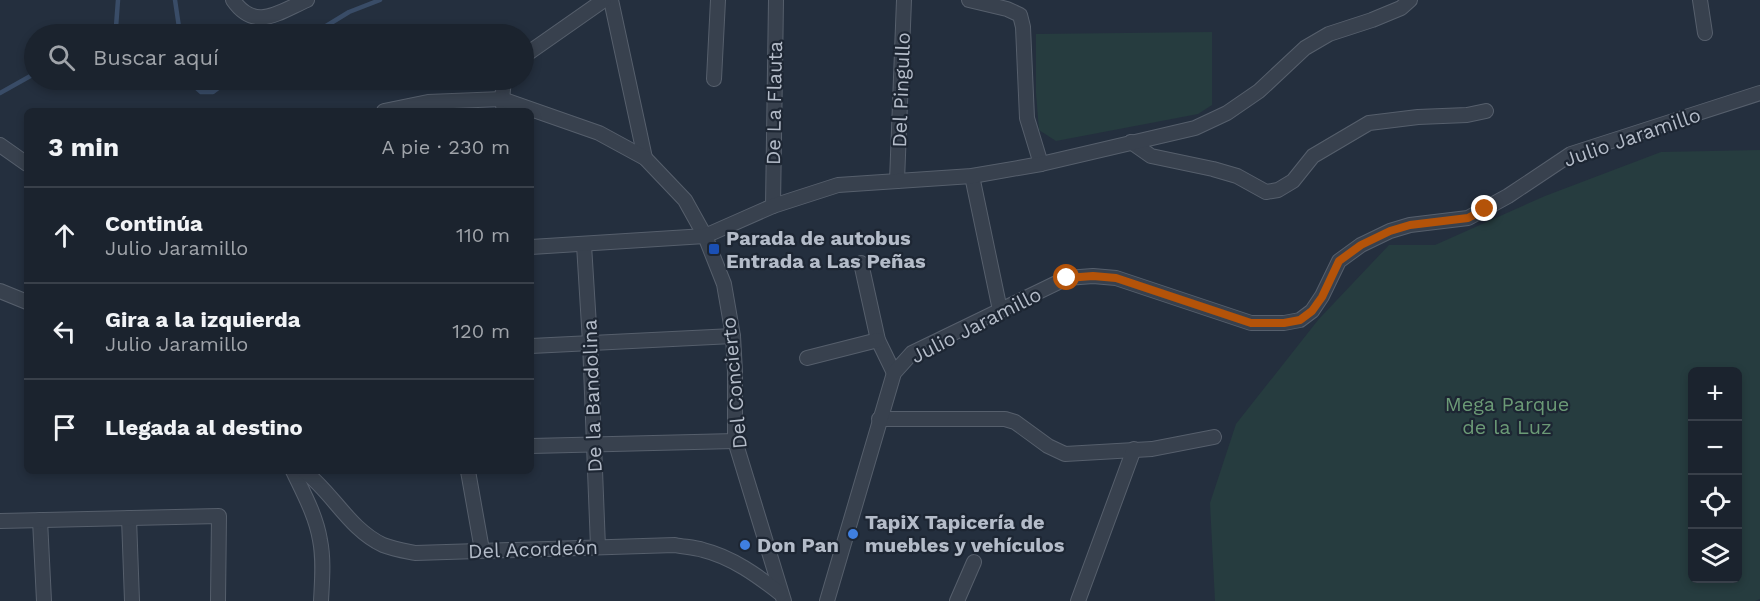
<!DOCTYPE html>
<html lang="es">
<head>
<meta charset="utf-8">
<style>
  :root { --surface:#1b232e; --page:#242b36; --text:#f1f3f6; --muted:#a0a4aa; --line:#39404a }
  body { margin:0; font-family:"Work Sans",sans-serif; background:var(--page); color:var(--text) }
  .controls { position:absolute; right:18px; bottom:18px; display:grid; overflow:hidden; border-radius:9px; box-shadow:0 3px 9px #0003 }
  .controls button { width:54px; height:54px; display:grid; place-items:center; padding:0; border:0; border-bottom:2px solid var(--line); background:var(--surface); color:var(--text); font:30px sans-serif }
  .stop { position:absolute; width:18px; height:18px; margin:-14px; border:4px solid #b45309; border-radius:50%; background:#fff }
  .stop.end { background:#b45309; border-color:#fff; box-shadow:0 2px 6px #0008 }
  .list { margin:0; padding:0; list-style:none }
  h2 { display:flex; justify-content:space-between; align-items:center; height:78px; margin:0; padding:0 24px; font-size:26px }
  h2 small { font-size:20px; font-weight:400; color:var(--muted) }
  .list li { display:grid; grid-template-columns:39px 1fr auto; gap:18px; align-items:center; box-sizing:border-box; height:96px; padding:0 24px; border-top:2px solid var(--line) }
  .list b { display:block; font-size:22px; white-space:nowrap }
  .list p { margin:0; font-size:20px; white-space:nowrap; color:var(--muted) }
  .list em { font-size:20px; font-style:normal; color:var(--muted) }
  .icon { flex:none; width:33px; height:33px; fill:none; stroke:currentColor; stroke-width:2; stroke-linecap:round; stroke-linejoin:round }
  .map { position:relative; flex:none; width:1760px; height:601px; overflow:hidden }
  .search { position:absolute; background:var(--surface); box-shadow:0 3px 9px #0003; left:24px; top:24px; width:510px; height:66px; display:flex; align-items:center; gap:15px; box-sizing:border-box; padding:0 21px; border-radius:33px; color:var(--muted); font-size:22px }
  .panel { position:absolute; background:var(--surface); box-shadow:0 3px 9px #0003; left:24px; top:108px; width:510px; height:366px; border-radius:9px }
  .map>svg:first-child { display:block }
  .green { fill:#263c3f; fill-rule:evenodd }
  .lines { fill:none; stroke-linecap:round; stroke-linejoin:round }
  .stream { stroke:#394c67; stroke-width:4.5 }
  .minor-casing { stroke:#565f6c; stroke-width:16 }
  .minor { stroke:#38414e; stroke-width:14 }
  .route { stroke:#b45309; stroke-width:8 }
  .transit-dot { fill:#1a4fb4; stroke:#1d2633; stroke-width:2 }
  .shop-dot { fill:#3f7fe0; stroke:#1d2633; stroke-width:2 }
  .labels { text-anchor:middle; stroke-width:4.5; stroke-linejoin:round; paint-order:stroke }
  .street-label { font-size:20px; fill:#b4bcc9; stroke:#1d2633 }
  .poi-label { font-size:20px; font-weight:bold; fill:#b4bcc9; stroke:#1d2633; text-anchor:start }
  .park-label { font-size:20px; fill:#6b9a76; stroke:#1d2633 }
</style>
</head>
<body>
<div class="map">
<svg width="1760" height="601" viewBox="0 0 1760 601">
  <rect width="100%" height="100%" fill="#242f3e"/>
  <g class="green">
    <path d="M1212,32V105L1198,114L1056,141L1039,130L1036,93V34Z"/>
    <path d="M1760,150V599L1755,601H1215L1210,503L1236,424L1318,320L1389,245H1435L1545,196L1661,152ZM1692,372H1738V578H1692Z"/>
  </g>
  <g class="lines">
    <g class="stream">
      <path d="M118,0L116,27L119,34"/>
      <path d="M175,0L180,34"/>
      <path d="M313,34L349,12L380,0"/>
      <path d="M190,80L192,84L201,92H213L229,80"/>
      <path d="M0,93L34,74"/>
    </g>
    <defs>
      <g id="minor">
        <path d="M233,0C255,32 279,12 307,0"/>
        <path d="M611,0L645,158"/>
        <path d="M969,0L1007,9L1020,15L1023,27L1027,118L1041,164"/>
        <path d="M1700,0L1705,33"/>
        <path d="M524,56L604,0"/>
        <path d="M714,79L718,0"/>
        <path d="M504,80L502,99L504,111"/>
        <path d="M384,111L428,102L502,99L599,133L645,158L685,200L705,236L724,284L733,336L735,372V441L784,601"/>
        <path d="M1131,142L1151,156L1213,169L1237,176L1266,192L1278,190L1293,181L1313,156L1369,123L1418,117L1467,115L1486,111"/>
        <path d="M0,145L27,164"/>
        <path d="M972,176L1000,310"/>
        <path d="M897,181L904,0"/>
        <path d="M773,206L776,0"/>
        <path d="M584,245L590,342L598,547"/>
        <path d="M531,247L705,236L773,206L838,185L972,176L1041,164L1195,128L1227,113L1259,91L1305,48L1329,34L1372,20L1401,8L1410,0"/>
        <path d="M861,263L878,340L894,373"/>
        <path d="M0,291L27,302"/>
        <path d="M531,346L733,336"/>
        <path d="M807,358L878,340"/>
        <path d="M879,419H1005L1015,422L1048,446L1065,454L1152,449L1214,437"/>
        <path d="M531,446L735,441"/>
        <path d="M293,471C304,494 316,516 320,540C324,560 322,581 321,601"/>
        <path d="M304,471C333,493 349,529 383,545C393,549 405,551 415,553L675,545C684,547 694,547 703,550C732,557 758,576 781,594"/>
        <path d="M468,471L482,550"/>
        <path d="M129,518L132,601"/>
        <path d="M40,520L44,601"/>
        <path d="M0,521L219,516L218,601"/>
        <path d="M827,601L894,373L912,353L1067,278L1093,276L1116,278L1251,323H1284L1300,320L1312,311L1322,296L1339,261L1361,245L1390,231L1410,225L1468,218L1508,196L1571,154L1760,93"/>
        <path d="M957,601L974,562"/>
        <path d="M1078,601L1134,449"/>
      </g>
    </defs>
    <use href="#minor" class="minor-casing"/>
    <use href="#minor" class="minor"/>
  </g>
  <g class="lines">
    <path class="route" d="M1067,278L1093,276L1116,278L1251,323H1284L1300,320L1312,311L1322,297L1339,261L1361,245L1390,231L1410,225L1468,218L1485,209"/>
  </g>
  <rect class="transit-dot" x="708" y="243" width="12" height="12" rx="3"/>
  <g class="shop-dot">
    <circle cx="853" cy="534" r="6"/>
    <circle cx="745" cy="545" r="6"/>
  </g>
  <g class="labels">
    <g class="street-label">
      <text transform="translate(901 90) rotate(-88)" y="7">Del Pingullo</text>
      <text transform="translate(774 103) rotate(-89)" y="7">De La Flauta</text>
      <text transform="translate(1632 137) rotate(-19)" y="7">Julio Jaramillo</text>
      <text transform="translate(976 325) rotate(-27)" y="7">Julio Jaramillo</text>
      <text transform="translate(734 383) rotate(-95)" y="7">Del Concierto</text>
      <text transform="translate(592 396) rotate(-92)" y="7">De la Bandolina</text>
      <text transform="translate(533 549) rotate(-2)" y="7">Del Acordeón</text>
    </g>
    <g class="poi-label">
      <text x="726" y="245">Parada de autobus<tspan x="726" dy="23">Entrada a Las Peñas</tspan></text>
      <text x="865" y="529">TapiX Tapicería de<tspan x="865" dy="23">muebles y vehículos</tspan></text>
      <text x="757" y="552">Don Pan</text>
    </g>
    <g class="park-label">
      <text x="1507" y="411">Mega Parque<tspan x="1507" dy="23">de la Luz</tspan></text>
    </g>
  </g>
</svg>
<div class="controls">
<button>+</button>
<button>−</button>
<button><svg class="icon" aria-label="locate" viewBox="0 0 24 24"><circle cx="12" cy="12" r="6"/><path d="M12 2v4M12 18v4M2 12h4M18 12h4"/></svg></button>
<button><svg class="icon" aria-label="layers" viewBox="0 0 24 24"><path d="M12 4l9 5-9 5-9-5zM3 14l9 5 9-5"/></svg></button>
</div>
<div class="stop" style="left:1067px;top:278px"></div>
<div class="stop end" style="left:1485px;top:209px"></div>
<div class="search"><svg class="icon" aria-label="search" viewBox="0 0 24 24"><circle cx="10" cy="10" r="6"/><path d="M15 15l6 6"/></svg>Buscar aquí</div>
<section class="panel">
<h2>3 min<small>A pie · 230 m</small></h2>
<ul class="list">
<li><svg class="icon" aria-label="ahead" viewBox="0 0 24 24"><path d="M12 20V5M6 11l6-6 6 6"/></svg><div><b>Continúa</b><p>Julio Jaramillo</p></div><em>110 m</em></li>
<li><svg class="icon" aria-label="left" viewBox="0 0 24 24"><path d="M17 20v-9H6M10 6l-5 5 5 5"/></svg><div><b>Gira a la izquierda</b><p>Julio Jaramillo</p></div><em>120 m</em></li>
<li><svg class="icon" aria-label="arrive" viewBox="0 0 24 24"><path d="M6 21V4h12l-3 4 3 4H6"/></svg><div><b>Llegada al destino</b></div></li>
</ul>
</section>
</div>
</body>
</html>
